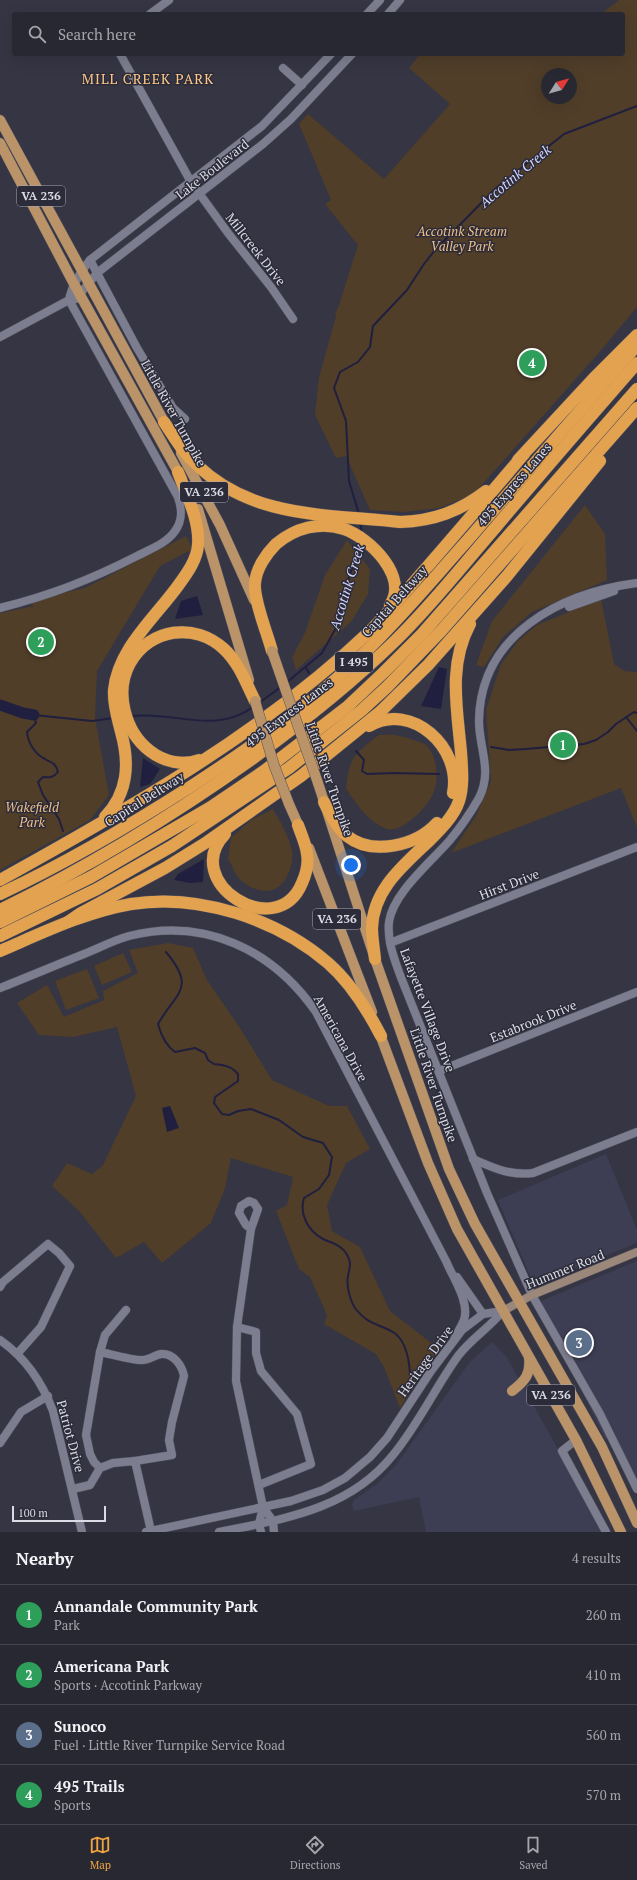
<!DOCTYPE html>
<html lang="en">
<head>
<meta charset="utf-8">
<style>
  :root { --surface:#282833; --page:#34343f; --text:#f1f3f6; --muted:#a5a6ac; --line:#44444e; --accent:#f1a640 }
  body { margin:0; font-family:"PT Serif",serif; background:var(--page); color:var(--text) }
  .compass { position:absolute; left:541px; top:68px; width:36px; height:36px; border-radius:50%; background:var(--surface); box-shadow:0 4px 16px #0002; rotate:53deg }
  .scale { position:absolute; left:12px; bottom:10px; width:94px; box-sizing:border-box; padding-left:4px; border:2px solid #dbdbe5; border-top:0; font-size:11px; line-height:14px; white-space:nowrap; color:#dbdbe5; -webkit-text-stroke:3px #2b2b39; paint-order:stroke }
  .you { position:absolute; left:351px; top:865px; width:14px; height:14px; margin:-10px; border:3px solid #fff; border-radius:50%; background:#1a73e8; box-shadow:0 0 0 6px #1a73e833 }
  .badge { display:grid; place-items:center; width:26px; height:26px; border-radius:50%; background:var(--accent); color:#fff; font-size:13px; font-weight:700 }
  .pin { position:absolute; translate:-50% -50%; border:2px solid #fff; box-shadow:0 1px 4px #0006 }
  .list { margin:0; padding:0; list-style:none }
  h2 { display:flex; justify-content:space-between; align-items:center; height:52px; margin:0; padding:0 16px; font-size:17px }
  h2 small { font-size:13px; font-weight:400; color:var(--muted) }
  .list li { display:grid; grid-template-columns:26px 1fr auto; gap:12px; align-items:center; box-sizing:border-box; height:60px; padding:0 16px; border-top:1px solid var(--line) }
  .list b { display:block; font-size:15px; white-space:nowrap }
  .list p { margin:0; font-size:13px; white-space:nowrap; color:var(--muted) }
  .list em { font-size:13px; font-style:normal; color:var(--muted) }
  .icon { flex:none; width:22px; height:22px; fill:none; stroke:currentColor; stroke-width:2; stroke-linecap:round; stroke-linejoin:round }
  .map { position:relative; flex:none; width:637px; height:1532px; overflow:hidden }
  .search { position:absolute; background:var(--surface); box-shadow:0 4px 16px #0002; left:12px; right:12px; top:12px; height:44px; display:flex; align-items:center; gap:10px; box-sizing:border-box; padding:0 14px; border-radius:4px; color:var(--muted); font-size:15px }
  .sheet { height:292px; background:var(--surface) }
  nav { display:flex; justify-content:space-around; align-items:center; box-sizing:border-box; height:56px; border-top:1px solid var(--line); background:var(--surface); font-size:11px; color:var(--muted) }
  nav a { display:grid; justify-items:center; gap:2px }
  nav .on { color:var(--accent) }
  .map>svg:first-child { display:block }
  .built { fill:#3d3e53 }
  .green { fill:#503e29; fill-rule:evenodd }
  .water { fill:#201f40 }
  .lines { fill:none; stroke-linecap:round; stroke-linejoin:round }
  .stream { stroke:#201f40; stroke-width:2 }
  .river { stroke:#201f40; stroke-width:11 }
  .minor-casing { stroke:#51525e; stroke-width:9 }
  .tertiary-casing { stroke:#51525e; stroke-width:9 }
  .secondary-casing { stroke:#51525e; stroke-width:9 }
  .primary-casing { stroke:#51525e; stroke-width:11 }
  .motorway-casing { stroke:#51525e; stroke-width:13 }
  .minor { stroke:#7c7d8e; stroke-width:8 }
  .tertiary { stroke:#7c7d8e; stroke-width:8 }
  .secondary { stroke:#9b887b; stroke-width:8 }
  .primary { stroke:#ba9368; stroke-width:10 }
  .motorway { stroke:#e3a24f; stroke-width:12 }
  .primary-bridge-casing { stroke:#51525e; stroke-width:11; stroke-linecap:butt }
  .primary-bridge { stroke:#ba9368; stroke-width:10 }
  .labels { text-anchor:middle; stroke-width:3; stroke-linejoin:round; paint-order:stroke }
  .shield { fill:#2b2b39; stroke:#a6a6b1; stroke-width:1 }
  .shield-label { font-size:12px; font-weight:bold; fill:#dbdbe5 }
  .street-label { font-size:13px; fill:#dbdbe5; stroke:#2b2b39 }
  .park-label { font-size:13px; font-style:italic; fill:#efbf87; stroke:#2b2b39 }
  .neighbourhood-label { font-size:14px; letter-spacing:1px; fill:#fcc788; stroke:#2b2b39 }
  .water-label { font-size:14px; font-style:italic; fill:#d3d5fd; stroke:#2b2b39 }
</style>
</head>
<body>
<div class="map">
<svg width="637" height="1532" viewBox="0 0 637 1532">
  <rect width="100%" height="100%" fill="#353544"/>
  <g class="built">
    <path d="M606,1154L637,1230V1243L539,1282L532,1280L498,1200Z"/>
    <path d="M637,1261V1480L614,1436L605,1439L553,1330L541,1301Z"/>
    <path d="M492,1342L506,1356L604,1532H426L419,1497L354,1511L352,1505L354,1500L378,1483L396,1465L469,1363Z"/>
  </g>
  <g class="green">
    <path d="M619,0H637V307L603,348L473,495L439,508L404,512L370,510L346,456L336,458L315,415L319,377L336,316L335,313L338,308L358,245L325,204L331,200L299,124L308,114L384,179L450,104L409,68L420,54H623V14H601ZM547,74H571V98H547Z"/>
    <path d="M585,505L605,534L607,580L532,612L503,637L484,667L476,665L492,621Z"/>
    <path d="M186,536L193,549L160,566L97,671L95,718L109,795L90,820L0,870V613L34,606L27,601L85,588Z"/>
    <path d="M347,540L370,569L368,594L351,622L296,670L292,657L305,633L325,575Z"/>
    <path d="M601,599L614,664L624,671L637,672V828L621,788L451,853L476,816L491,781L486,710L501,664L518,641L537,625Z"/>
    <path d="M379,735C384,735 389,734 394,735C399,735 422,742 426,745C438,756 439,781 433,794C428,807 401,834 387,829C368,822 357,804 346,789C349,757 354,754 379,735Z"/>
    <path d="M273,809C280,821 289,836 292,851C294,864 287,883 275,889C265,894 248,888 241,880C235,875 232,865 228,859L231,838L251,820Z"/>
    <path d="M168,943L193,948L207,980L240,1028L272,1080L329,1106H347L370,1149L346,1163L327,1205L332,1231L360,1247L390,1311L439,1349L400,1408L384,1367L376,1354L324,1324L327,1315L310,1277L299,1269L276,1211L287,1205L293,1177L231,1158L225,1188L211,1223L162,1263L144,1242L116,1258L79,1211L52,1186L67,1163L92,1174L103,1165L136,1096L117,1027L73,1037L39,1035L17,1003L47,985L64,1017L104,1000L103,991L138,973L129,950Z"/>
    <path d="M123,953L132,972L102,985L94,966Z"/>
    <path d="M87,969L99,998L66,1010L55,981Z"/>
  </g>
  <g class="water">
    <path d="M197,596L203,615L175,619L181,601Z"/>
    <path d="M439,667L447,669L441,709L421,706Z"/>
    <path d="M143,758L160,769L150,784L140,787Z"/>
    <path d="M204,859L203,882L190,883L174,880L178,874Z"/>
    <path d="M170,1106L179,1128L167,1132L162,1108Z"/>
  </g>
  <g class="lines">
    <g class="stream">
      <path d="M359,514L349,481L346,421L334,388L340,372L358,362L370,347L373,326L407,290L424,264L435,250L496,188L564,134L637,106"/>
      <path d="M360,522L362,534"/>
      <path d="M306,668L309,673"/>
      <path d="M286,683L322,653L336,628L345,590L360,544"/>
      <path d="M260,702L281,687"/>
      <path d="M132,716C175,711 215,735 253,707"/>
      <path d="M626,717L637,731"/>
      <path d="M491,747L509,750L526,749L584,744L596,740L608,732L616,724L634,712L637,713"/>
      <path d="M356,751L364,760L362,771L367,774L394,773L439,774"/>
      <path d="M63,831L59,819L43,795L38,782L43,777C50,778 54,777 58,772C56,763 52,763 45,759C35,754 28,743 27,732L36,723L34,715L92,721L114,718"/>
      <path d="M166,952C197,989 176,992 158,1024C161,1035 165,1045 175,1052L195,1048L205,1053L208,1060L214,1064C224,1065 231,1066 238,1074V1081L215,1097L214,1103L222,1114L229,1115L238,1111L251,1109L279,1120L303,1137L323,1143L332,1157L329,1175L319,1189L304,1198C299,1214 308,1231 323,1239C331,1243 340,1244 346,1253C352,1263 350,1266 348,1276C346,1285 350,1300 355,1308C368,1325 377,1323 393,1332C406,1340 409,1359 410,1373"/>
    </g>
    <path class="river" d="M0,705L23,713L34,715"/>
    <defs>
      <g id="minor">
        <path d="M150,14L169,0"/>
        <path d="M367,14L380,0"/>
        <path d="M388,14L400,0"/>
        <path d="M120,54L191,182L228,233L271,287L293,319"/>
        <path d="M283,68L302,85"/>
        <path d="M90,260L137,348L173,408L185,419"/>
        <path d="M69,300C72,285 80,273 90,260L262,126L331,54"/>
        <path d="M0,337L69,300L76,299L97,273L263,144L291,119L352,54"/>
        <path d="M0,608C51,595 90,580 137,556C150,549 166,544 175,531C183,520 182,509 178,497L69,300"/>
        <path d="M390,943L637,847"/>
        <path d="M439,1071L637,992"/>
        <path d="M473,1159C494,1168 510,1176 533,1173L637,1132"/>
        <path d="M251,1229L246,1225L239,1213L241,1206L249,1201L254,1203L258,1209L251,1229L237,1327L256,1332V1353L261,1371L297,1414L311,1464L259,1485"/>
        <path d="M0,1287L3,1282L48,1244L59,1253L70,1266L41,1327L17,1354"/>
        <path d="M532,1295L600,1414L637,1489"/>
        <path d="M237,1327L236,1381L263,1507L259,1524L261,1532"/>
        <path d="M100,1352L105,1335L126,1310"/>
        <path d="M576,1440L562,1451L606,1532"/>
        <path d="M0,1443L21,1412L48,1396"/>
        <path d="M100,1468L94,1462L90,1454L86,1435L100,1352C110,1354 134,1361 143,1360C149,1360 155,1355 161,1354C174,1353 182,1366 184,1376L172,1422L169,1440L172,1455L135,1461"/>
        <path d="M73,1489L90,1485L100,1468L113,1463L135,1461L151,1531"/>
        <path d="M263,1507L273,1521L274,1532"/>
      </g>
      <g id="tertiary">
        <path d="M569,607L614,591"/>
        <path d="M0,988C28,977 56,965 84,954C99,948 114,940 129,936C205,917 273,950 316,1012L446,1261C453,1278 470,1302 464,1320C461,1327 457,1333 454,1340"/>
        <path d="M457,1277L483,1314"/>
        <path d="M532,1295L487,1193L400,975C394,958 387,941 389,922C393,893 431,862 450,840C460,828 471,812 479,798C493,770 479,749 479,721C480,634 561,593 637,583"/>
        <path d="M0,1340C26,1358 42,1382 53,1411L82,1532"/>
        <path d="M146,1532L291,1501L323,1490L345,1478L370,1457L387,1438L431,1371L462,1330L483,1314L503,1311"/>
        <path d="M219,1532C283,1519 349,1510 393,1455C418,1425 435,1388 458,1356C471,1339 489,1328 503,1311"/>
      </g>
      <path id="secondary" d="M503,1311L532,1295L637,1252"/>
      <g id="primary">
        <path d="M0,120L168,429"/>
        <path d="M0,143L74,284L182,479"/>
        <path d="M181,453L220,525L254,600"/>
        <path d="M198,509L249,680"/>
        <path d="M318,783L375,959L449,1169L475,1224L602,1447L637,1523"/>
        <path d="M289,804L301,831"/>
        <path d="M309,848L372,1012"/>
        <path d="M378,1029L428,1163L457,1229L576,1440L621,1532"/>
        <path d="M512,1391C525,1381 531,1374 529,1358"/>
      </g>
      <g id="motorway">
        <path d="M164,422C174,437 183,453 197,465C253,519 328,514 400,522C434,521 460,511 486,491"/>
        <path d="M518,460L594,378L637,335"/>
        <path d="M272,651C268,635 253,599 255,583C256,569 266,554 276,544C295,528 320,521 344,529C370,538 409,577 390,605"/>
        <path d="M369,726C412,701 462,748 453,793"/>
        <path d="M199,760C183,766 164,762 150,751C125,732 114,692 130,663C150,628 195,622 224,649C239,663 246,683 255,701"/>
        <path d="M324,802C330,814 337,828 347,836C372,856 416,846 437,823"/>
        <path d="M105,817C128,793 130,764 121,732C118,719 113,705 114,690C118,648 157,616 180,583C188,572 197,559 198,545C200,520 186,494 178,472"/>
        <path d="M225,834C179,882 277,944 302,883C306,874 309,865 307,854C306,844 301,834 298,825"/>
        <path d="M0,880C130,808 263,733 371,630C391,610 409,587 428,566C460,529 492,492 524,454"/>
        <path d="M0,894C66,863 129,826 190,787C250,748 310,706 362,655C399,620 432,580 466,542C523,477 580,411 637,345"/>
        <path d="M0,910C88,867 172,816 252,759C303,722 351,684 396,640C432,605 463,565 495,528C542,472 589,418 637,363"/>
        <path d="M0,922L91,877L211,807L264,771L347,707L383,673L422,634L637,389"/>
        <path d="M68,922L81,913L165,868L207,842L301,776L380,712L428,665L507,576L600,461"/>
        <path d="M0,936L97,889L172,846L289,768L362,710L387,687L441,631L637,408"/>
        <path d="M0,951C42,933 85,912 131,904C198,893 277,919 328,963C351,983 367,1009 381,1036"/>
        <path d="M375,959C374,949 372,938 372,928C373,889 404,865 430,840C441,829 454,816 459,801C464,786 462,768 461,752C457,708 448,665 470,624"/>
      </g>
    </defs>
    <use href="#minor" class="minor-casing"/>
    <use href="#tertiary" class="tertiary-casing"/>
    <use href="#secondary" class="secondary-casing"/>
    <use href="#primary" class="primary-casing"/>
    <use href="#motorway" class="motorway-casing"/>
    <use href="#minor" class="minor"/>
    <use href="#tertiary" class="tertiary"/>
    <use href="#secondary" class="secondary"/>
    <use href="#primary" class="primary"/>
    <use href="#motorway" class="motorway"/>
    <defs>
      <g id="primary-bridge">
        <path d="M272,651L318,783"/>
        <path d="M255,701L274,765L289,804"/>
      </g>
    </defs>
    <use href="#primary-bridge" class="primary-bridge-casing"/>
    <use href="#primary-bridge" class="primary-bridge"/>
  </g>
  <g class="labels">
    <g class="shield">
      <rect x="17" y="186" width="48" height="20" rx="3"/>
      <rect x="180" y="482" width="48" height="20" rx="3"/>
      <rect x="335" y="652" width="38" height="20" rx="3"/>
      <rect x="313" y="909" width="48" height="20" rx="3"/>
      <rect x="527" y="1385" width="48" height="20" rx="3"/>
    </g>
    <g class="shield-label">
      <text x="41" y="200">VA 236</text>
      <text x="204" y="496">VA 236</text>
      <text x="354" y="666">I 495</text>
      <text x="337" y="923">VA 236</text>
      <text x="551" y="1399">VA 236</text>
    </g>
    <g class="street-label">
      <text transform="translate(212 169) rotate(-38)" y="5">Lake Boulevard</text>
      <text transform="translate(256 249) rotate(52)" y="5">Millcreek Drive</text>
      <text transform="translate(174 413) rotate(61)" y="5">Little River Turnpike</text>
      <text transform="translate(514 484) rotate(-49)" y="5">495 Express Lanes</text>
      <text transform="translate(394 601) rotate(-48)" y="5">Capital Beltway</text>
      <text transform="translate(289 712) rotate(-37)" y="5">495 Express Lanes</text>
      <text transform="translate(330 779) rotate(71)" y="5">Little River Turnpike</text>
      <text transform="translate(144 799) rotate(-32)" y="5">Capital Beltway</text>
      <text transform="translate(509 884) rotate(-21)" y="5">Hirst Drive</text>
      <text transform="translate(428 1010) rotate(69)" y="5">Lafayette Village Drive</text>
      <text transform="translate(533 1021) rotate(-22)" y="5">Estabrook Drive</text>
      <text transform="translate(341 1038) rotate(61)" y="5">Americana Drive</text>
      <text transform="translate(434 1085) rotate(71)" y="5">Little River Turnpike</text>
      <text transform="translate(565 1269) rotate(-22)" y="5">Hummer Road</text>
      <text transform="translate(425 1361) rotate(-54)" y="5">Heritage Drive</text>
      <text transform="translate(71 1436) rotate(75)" y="5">Patriot Drive</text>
    </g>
    <g class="park-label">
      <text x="462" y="236">Accotink Stream<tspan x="462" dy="15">Valley Park</tspan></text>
      <text x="32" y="812">Wakefield<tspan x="32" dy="15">Park</tspan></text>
    </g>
    <g class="neighbourhood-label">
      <text x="148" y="84">MILL CREEK PARK</text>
    </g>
    <g class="water-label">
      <text transform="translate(515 176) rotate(-40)" y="5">Accotink Creek</text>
      <text transform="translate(347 587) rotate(-73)" y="5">Accotink Creek</text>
    </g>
  </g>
</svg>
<svg class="compass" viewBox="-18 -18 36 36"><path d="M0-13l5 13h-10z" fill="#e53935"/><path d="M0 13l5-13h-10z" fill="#a5a6ac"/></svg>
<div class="scale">100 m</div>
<div class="you"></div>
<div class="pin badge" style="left:563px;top:745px;background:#2e9e5b">1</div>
<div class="pin badge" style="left:41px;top:642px;background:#2e9e5b">2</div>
<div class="pin badge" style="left:579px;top:1343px;background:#5c6f8a">3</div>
<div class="pin badge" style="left:532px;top:363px;background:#2e9e5b">4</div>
<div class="search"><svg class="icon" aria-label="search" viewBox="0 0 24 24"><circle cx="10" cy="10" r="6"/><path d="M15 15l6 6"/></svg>Search here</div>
</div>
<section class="sheet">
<h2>Nearby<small>4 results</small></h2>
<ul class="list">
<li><span class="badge" style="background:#2e9e5b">1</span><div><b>Annandale Community Park</b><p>Park</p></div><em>260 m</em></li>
<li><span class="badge" style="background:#2e9e5b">2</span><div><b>Americana Park</b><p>Sports · Accotink Parkway</p></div><em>410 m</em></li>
<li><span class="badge" style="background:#5c6f8a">3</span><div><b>Sunoco</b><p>Fuel · Little River Turnpike Service Road</p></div><em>560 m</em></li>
<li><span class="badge" style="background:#2e9e5b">4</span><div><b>495 Trails</b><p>Sports</p></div><em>570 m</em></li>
</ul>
</section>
<nav>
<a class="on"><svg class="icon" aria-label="map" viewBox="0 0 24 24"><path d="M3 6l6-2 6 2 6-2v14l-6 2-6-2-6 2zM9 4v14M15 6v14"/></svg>Map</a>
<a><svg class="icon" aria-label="directions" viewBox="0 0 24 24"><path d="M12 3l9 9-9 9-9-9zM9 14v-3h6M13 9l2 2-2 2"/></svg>Directions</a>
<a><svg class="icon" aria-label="saved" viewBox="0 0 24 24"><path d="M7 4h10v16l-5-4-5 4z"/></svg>Saved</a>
</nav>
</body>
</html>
